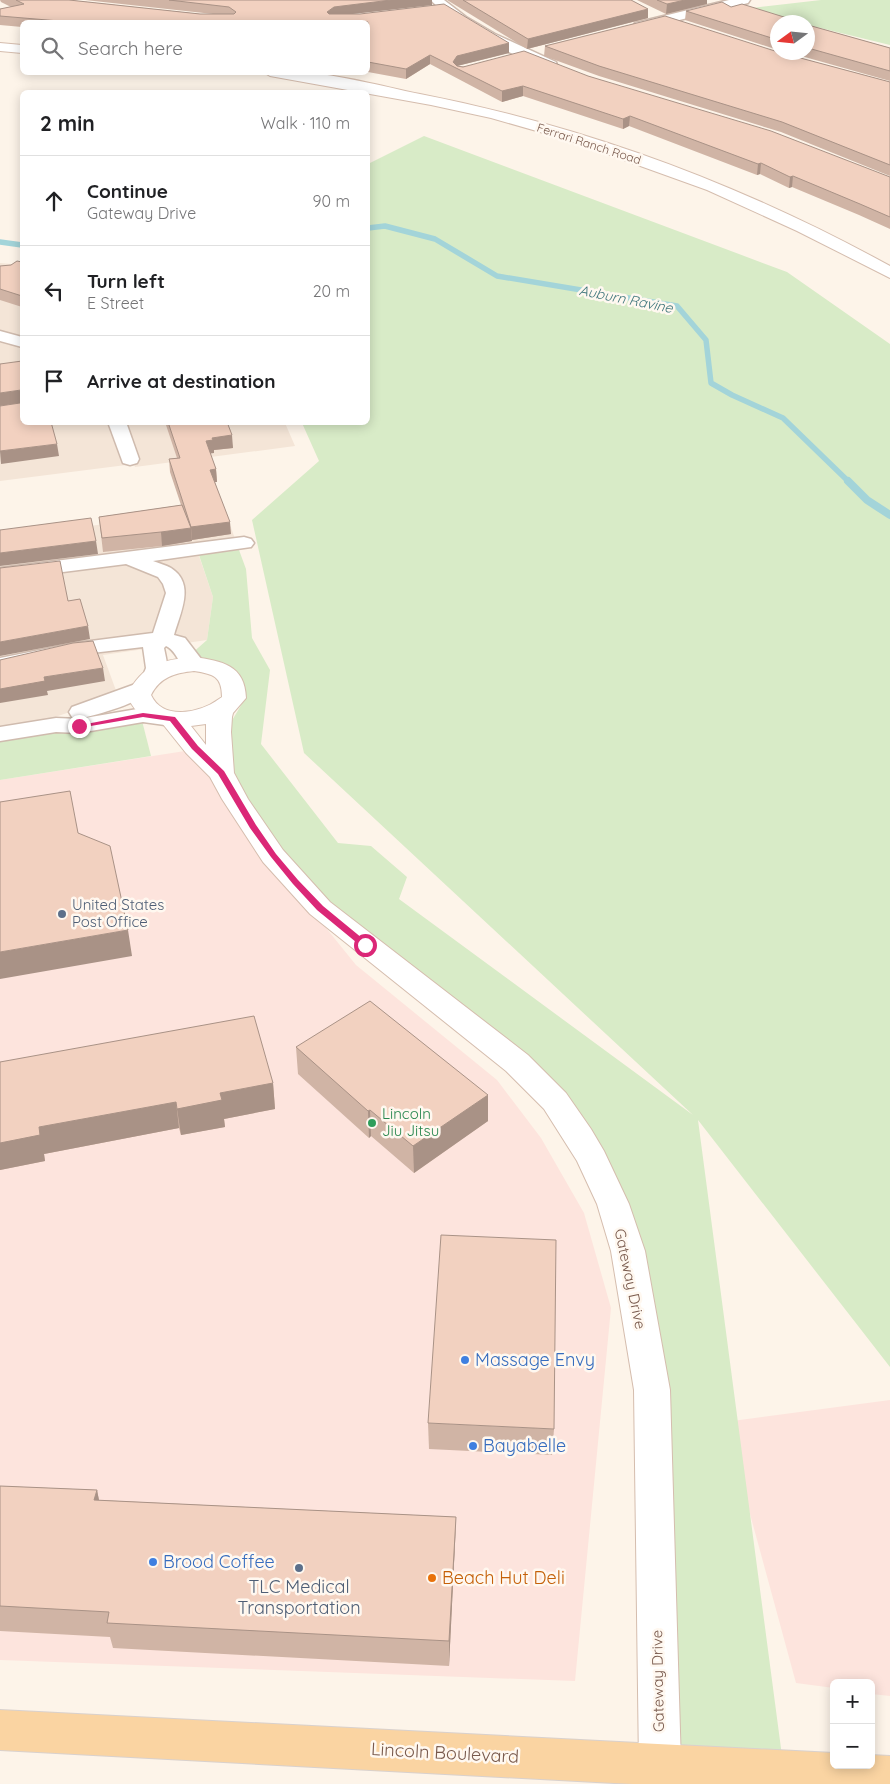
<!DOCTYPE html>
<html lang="en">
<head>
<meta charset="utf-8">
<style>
  :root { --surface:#fff; --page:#f2f2f2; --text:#202124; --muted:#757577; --line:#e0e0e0 }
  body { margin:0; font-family:Quicksand,sans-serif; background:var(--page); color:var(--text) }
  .controls { position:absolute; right:15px; bottom:15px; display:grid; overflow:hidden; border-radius:8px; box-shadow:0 2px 12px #0003 }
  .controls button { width:45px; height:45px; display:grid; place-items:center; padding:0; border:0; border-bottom:1px solid var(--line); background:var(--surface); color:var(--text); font:25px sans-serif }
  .compass { position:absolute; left:770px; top:15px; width:45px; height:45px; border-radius:50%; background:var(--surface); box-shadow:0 2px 12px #0003; rotate:255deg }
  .stop { position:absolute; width:15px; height:15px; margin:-11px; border:4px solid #db2777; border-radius:50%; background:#fff }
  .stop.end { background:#db2777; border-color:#fff; box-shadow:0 1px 5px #0008 }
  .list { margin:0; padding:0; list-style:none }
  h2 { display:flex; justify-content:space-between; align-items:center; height:65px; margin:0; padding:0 20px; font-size:21px }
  h2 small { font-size:16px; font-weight:400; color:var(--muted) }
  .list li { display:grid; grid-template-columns:32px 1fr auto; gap:15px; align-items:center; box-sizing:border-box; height:90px; padding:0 20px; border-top:1px solid var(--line) }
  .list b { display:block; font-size:19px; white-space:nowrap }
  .list p { margin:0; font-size:16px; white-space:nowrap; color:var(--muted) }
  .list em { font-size:16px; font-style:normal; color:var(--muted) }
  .icon { flex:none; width:28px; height:28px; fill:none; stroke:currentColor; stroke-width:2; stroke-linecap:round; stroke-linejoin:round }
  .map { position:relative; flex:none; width:890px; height:1784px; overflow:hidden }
  .search { position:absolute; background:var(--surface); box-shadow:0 2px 12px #0003; left:20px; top:20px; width:350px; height:55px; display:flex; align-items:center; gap:12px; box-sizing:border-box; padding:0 18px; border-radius:8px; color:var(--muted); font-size:19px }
  .panel { position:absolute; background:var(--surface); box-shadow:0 2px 12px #0003; left:20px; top:90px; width:350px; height:335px; border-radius:8px }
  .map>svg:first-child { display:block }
  .residential { fill:#f4e5d7 }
  .commercial { fill:#fde4dd }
  .green { fill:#d8ebc7 }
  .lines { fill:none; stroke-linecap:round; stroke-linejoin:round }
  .stream-far1 { stroke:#a3d4d9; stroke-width:5.5 }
  .stream { stroke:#a3d4d9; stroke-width:8 }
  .street-casing { stroke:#cfbbae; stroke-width:3 }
  .secondary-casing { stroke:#d5bdae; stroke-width:2 }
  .primary-casing { stroke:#d9d1cd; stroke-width:2 }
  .street { fill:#fff; fill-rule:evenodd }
  .secondary { fill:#fff; fill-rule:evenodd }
  .primary { fill:#fad4a2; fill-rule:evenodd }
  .wall { fill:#d0b4a5 }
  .shaded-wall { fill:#a99286 }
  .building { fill:#f2d1c0; stroke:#a99286 }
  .route { fill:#db2777 }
  .service-dot { fill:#5c6f8a; stroke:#fff8f0; stroke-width:2 }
  .leisure-dot { fill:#2e9e5b; stroke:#fff8f0; stroke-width:2 }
  .shop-dot { fill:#3f7fe0; stroke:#fff8f0; stroke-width:2 }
  .food-dot { fill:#e8710a; stroke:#fff8f0; stroke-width:2 }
  .labels { text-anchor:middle; stroke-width:5; stroke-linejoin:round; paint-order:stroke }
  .far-street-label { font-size:12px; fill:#78594c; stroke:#fff8f0 }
  .far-water-label { font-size:14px; font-style:italic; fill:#3f767c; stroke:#fff8f0 }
  .service-label { font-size:15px; fill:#4e5e75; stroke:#fff8f0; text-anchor:start }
  .leisure-label { font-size:15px; fill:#27864d; stroke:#fff8f0; text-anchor:start }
  .street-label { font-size:15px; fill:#78594c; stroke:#fff8f0 }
  .near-shop-label { font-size:18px; fill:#366cbe; stroke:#fff8f0; text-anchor:start }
  .near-food-label { font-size:18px; fill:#c56008; stroke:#fff8f0; text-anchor:start }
  .near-service-label { font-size:18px; fill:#4e5e75; stroke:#fff8f0 }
  .near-street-label { font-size:18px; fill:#78594c; stroke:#fff8f0 }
</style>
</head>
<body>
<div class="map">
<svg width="890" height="1784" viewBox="0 0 890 1784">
  <rect width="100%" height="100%" fill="#fdf4e9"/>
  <g class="residential">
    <path d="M0,263L22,265V422L285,423L295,446L135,467L134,464L0,481Z"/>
    <path d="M224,508L239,550L199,556L213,597L207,640L103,655L118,696L40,722L0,729V538Z"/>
  </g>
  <g class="commercial">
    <path d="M204,748L245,828L356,965L497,1080L541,1138L584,1213L611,1308L575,1681L0,1660V780Z"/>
    <path d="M890,1400V1696L871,1694V1683H834V1688L796,1683L725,1422Z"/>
  </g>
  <g class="green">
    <path d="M821,0H890V45L808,25V22H800L752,8Z"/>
    <path d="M424,136L787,272L890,344V1367L698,1120L782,1756L680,1747L626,1201L540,1073L342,918L258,822L215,749L243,702L234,669L190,655L207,640L213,597L199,555L239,550L246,569L252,638L270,670L261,744L338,843L371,846L407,877L399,899L693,1115L304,753L252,520L319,461L302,423L368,422V164Z"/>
    <path d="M139,709L151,756L0,780V737Z"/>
  </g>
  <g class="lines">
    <g class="stream-far1">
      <path d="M368,228L385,226L435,239L497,276L677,306L706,340L711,383L732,395L783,418L849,482"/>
      <path d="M0,242L22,245"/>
    </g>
    <path class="stream" d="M848,481L867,500L890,515"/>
    <defs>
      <g id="street">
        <path d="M431,0H444L466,17L495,34L556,62L557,65L556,68C536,73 444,17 431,0Z"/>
        <path d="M729,0H750L748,3L639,30L633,26L635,23Z"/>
        <path d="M0,331L22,337V347L0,341Z"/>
        <path d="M108,422H126L139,459L137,463L130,465L123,463Z"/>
        <path d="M244,537L251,539L254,543L251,547L153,561C158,563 166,565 171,568C196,584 180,613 174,635L185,638L205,664L202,669C177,675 181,653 166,646L164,648C166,659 170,668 163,678L155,680L147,678L144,673L146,668L143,647L75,655L0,672V658L75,643L153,633L166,593L163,584L158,577L126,564L0,580V568Z"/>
        <path d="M141,682L149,684L152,689C142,703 98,714 80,719L72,717L69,712L72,707Z"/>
        <path d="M143,708L180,714L183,719L180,724L172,726L143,722L79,733L56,732L0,741V727L56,718L79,719Z"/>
      </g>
      <g id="secondary">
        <path d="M0,43L22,45V53L0,51Z"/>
        <path d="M263,72C276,72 289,72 301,72C341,75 381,86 420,94C585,126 743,185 890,266V278L797,231L707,190L568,140L491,118L431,105L270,76Z"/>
        <path d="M194,657C222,661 245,665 246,698L233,713L232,717L231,732L234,773L248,799L283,850L330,902L528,1055L566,1093L591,1129L604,1151L629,1204L645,1251L670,1390L681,1765L675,1780C663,1784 657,1784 645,1780L639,1765L634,1390L611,1251L597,1204L577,1161L544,1109L506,1071L310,914L263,862L222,799L210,777L186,753L162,723C145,723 133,710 127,695C143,664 161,660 194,657ZM194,671C213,674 222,676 222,697L219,699C200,713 163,721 151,695C160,677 175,673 194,671ZM206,724V745L191,726Z"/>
      </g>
      <path id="primary" d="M0,1710L834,1753V1765H871V1755L890,1756V1784H633L0,1750Z"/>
    </defs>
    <use href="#street" class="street-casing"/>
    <use href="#secondary" class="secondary-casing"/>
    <use href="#primary" class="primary-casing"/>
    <use href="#street" class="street"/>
    <use href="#secondary" class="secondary"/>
    <use href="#primary" class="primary"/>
  </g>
  <g class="wall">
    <path d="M0,0H69L200,14H213L85,0H432V5L350,14L509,53L457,66L588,76L890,177V229L859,215L792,187L789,188L760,174L757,175L629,126L623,129L523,96L502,102L430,64L406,79L368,72V22H22V27L0,25V9L11,7L1,2Z"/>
    <path d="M447,0H631L648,18L527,49Z"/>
    <path d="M637,0H707V4L666,14Z"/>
    <path d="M731,7L778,22V50L685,20L686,11Z"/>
    <path d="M808,25L890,48V81L787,52H808Z"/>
    <path d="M545,46L778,52L890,82V176L781,132L599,76L544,56Z"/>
    <path d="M22,262V307L0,300V266L11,265Z"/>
    <path d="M165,422H227L233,448L214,450V453H210L216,469L217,482H215L231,534L192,540L191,538L192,541L162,546L103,552L99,517L181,505L170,472L169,459L177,458Z"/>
    <path d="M296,1047L488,1095V1121L414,1173L371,1136L369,1138L298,1074Z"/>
    <path d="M0,1062L273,1083L275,1109L224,1119L225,1127L181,1135L179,1128L44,1154L45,1161L0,1170Z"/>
    <path d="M428,1423L554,1429L552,1455L429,1449Z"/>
    <path d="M0,1486L97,1490L99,1500L456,1517L455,1543L449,1666L113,1648L110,1637L0,1631Z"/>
  </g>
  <g class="shaded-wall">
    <path d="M391,0H432V5L335,16L327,22V12L334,7Z"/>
    <path d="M685,0H707V4L666,14L667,4Z"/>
    <path d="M648,9V18L527,49L528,39Z"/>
    <path d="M509,43V53L457,66L453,62L457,56Z"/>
    <path d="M430,55V64L406,79V69Z"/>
    <path d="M523,86V96L502,102V91Z"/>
    <path d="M630,116L629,126L623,129V119Z"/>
    <path d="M761,163L760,174L757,175L758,164Z"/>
    <path d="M793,176L792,187L789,188L790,177Z"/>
    <path d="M21,390L22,403L0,406V393Z"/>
    <path d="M232,435L233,448L214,450V453L207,454L206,441L212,438Z"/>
    <path d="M57,444L59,456L1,464L0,451Z"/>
    <path d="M216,469L217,482H211L210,470Z"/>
    <path d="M230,522L231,534L192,540L191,527Z"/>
    <path d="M191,528L192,541L162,546L161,532Z"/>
    <path d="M96,541L98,554L0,566V553Z"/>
    <path d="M88,626L90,639L0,656V642Z"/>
    <path d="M103,668L105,681L47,691L48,695L0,703V689L44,677Z"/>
    <path d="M128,930L132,956L0,979V952Z"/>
    <path d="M273,1083L275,1109L224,1119L225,1127L181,1135L177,1109L220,1093Z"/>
    <path d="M488,1095V1121L414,1173L413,1146Z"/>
    <path d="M176,1102L179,1128L44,1154L45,1161L0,1170V1143L39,1127Z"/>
    <path d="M370,1110L371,1136L369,1138L368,1111Z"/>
    <path d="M97,1490L102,1516L94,1500Z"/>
    <path d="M456,1517L455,1543L449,1666V1641Z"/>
  </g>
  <g class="building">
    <path d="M16,0H69L200,14H234L236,12L229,7L169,0H391L334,7L327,12L329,14H360L444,4L509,43L457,56L453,62L457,66L463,67L524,51L588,76L771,131L890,177V217L860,204L793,176L790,177L761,163L758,164L630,116L623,119L523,86L502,91L430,55L406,69L368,62V22H71L0,16V9L24,4Z"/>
    <path d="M463,0H631L648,9L528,39Z"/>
    <path d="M657,0H685L667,4Z"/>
    <path d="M722,2L731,7L742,4L800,22H778V40L686,11Z"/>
    <path d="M665,16L778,52L890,82V165L782,122L599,66L545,46Z"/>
    <path d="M808,25L890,48V71L808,48Z"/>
    <path d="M17,261L22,262V296L0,289V266L11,265Z"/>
    <path d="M22,361V422H51L57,444L0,451V406L20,403L22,402L21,390L0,393V364Z"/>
    <path d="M168,422H227L232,435L212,438L213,440L206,441L216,469L210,470L230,522L191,527L169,459L180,458Z"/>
    <path d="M182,505L191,528L161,532L102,538L99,517Z"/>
    <path d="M91,518L96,541L0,553V530Z"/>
    <path d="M60,561L68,601L80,599L88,626L0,642V568Z"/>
    <path d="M93,641L103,668L44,677L45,681L0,689V660L73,643Z"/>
    <path d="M70,791L78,833L110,846L128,930L0,952V802Z"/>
    <path d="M370,1001L488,1095L413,1146L370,1110L368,1111L296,1047Z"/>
    <path d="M254,1016L273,1083L220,1093L222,1100L177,1109L176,1102L39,1127L40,1135L0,1143V1062Z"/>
    <path d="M441,1235L556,1240L554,1429L428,1423Z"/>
    <path d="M0,1486L97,1490L94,1500L456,1517L449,1641L107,1623L109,1612L0,1606Z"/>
  </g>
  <path class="route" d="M143,713L175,717L198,746L224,771L256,825L276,854L298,880L323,906L368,943V947H362L317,910L293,884L271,857L250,828L218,774L192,749L170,721L143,717L79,728L76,726Z"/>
  <g class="service-dot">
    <circle cx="62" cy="914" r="5"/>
    <circle cx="299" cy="1568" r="5"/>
  </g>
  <circle class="leisure-dot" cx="372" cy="1123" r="5"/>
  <g class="shop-dot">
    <circle cx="465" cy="1360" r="5"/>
    <circle cx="473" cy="1446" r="5"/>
    <circle cx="153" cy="1562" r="5"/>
  </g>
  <circle class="food-dot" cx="432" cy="1578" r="5"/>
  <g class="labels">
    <g class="far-street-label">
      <text transform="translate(589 144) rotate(18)" y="4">Ferrari Ranch Road</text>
    </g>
    <g class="far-water-label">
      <text transform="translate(626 299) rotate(11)" y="5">Auburn Ravine</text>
    </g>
    <g class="service-label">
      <text x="72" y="910">United States<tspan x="72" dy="17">Post Office</tspan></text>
    </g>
    <g class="leisure-label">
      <text x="382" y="1119">Lincoln<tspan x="382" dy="17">Jiu Jitsu</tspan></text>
    </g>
    <g class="street-label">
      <text transform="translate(630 1279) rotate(78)" y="5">Gateway Drive</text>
      <text transform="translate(658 1681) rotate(-91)" y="5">Gateway Drive</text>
    </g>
    <g class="near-shop-label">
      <text x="475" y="1366">Massage Envy</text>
      <text x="483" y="1452">Bayabelle</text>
      <text x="163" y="1568">Brood Coffee</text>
    </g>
    <g class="near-food-label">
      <text x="442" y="1584">Beach Hut Deli</text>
    </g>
    <g class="near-service-label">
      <text x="299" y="1593">TLC Medical<tspan x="299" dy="21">Transportation</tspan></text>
    </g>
    <g class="near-street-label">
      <text transform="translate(445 1753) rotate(3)" y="6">Lincoln Boulevard</text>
    </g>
  </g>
</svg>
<div class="controls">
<button>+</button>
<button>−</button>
</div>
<svg class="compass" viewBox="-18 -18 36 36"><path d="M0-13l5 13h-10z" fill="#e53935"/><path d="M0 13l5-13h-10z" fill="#757577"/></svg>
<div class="stop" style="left:365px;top:945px"></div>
<div class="stop end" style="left:79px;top:726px"></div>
<div class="search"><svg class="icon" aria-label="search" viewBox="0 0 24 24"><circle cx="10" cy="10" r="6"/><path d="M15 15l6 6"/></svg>Search here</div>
<section class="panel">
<h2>2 min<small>Walk · 110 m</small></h2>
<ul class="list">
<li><svg class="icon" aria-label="ahead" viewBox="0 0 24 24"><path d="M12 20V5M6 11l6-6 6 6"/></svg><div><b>Continue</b><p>Gateway Drive</p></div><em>90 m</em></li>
<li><svg class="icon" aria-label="left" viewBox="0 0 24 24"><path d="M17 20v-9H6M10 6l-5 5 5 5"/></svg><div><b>Turn left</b><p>E Street</p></div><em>20 m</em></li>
<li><svg class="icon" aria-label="arrive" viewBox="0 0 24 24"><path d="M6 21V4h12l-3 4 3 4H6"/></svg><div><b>Arrive at destination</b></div></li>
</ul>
</section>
</div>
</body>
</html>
